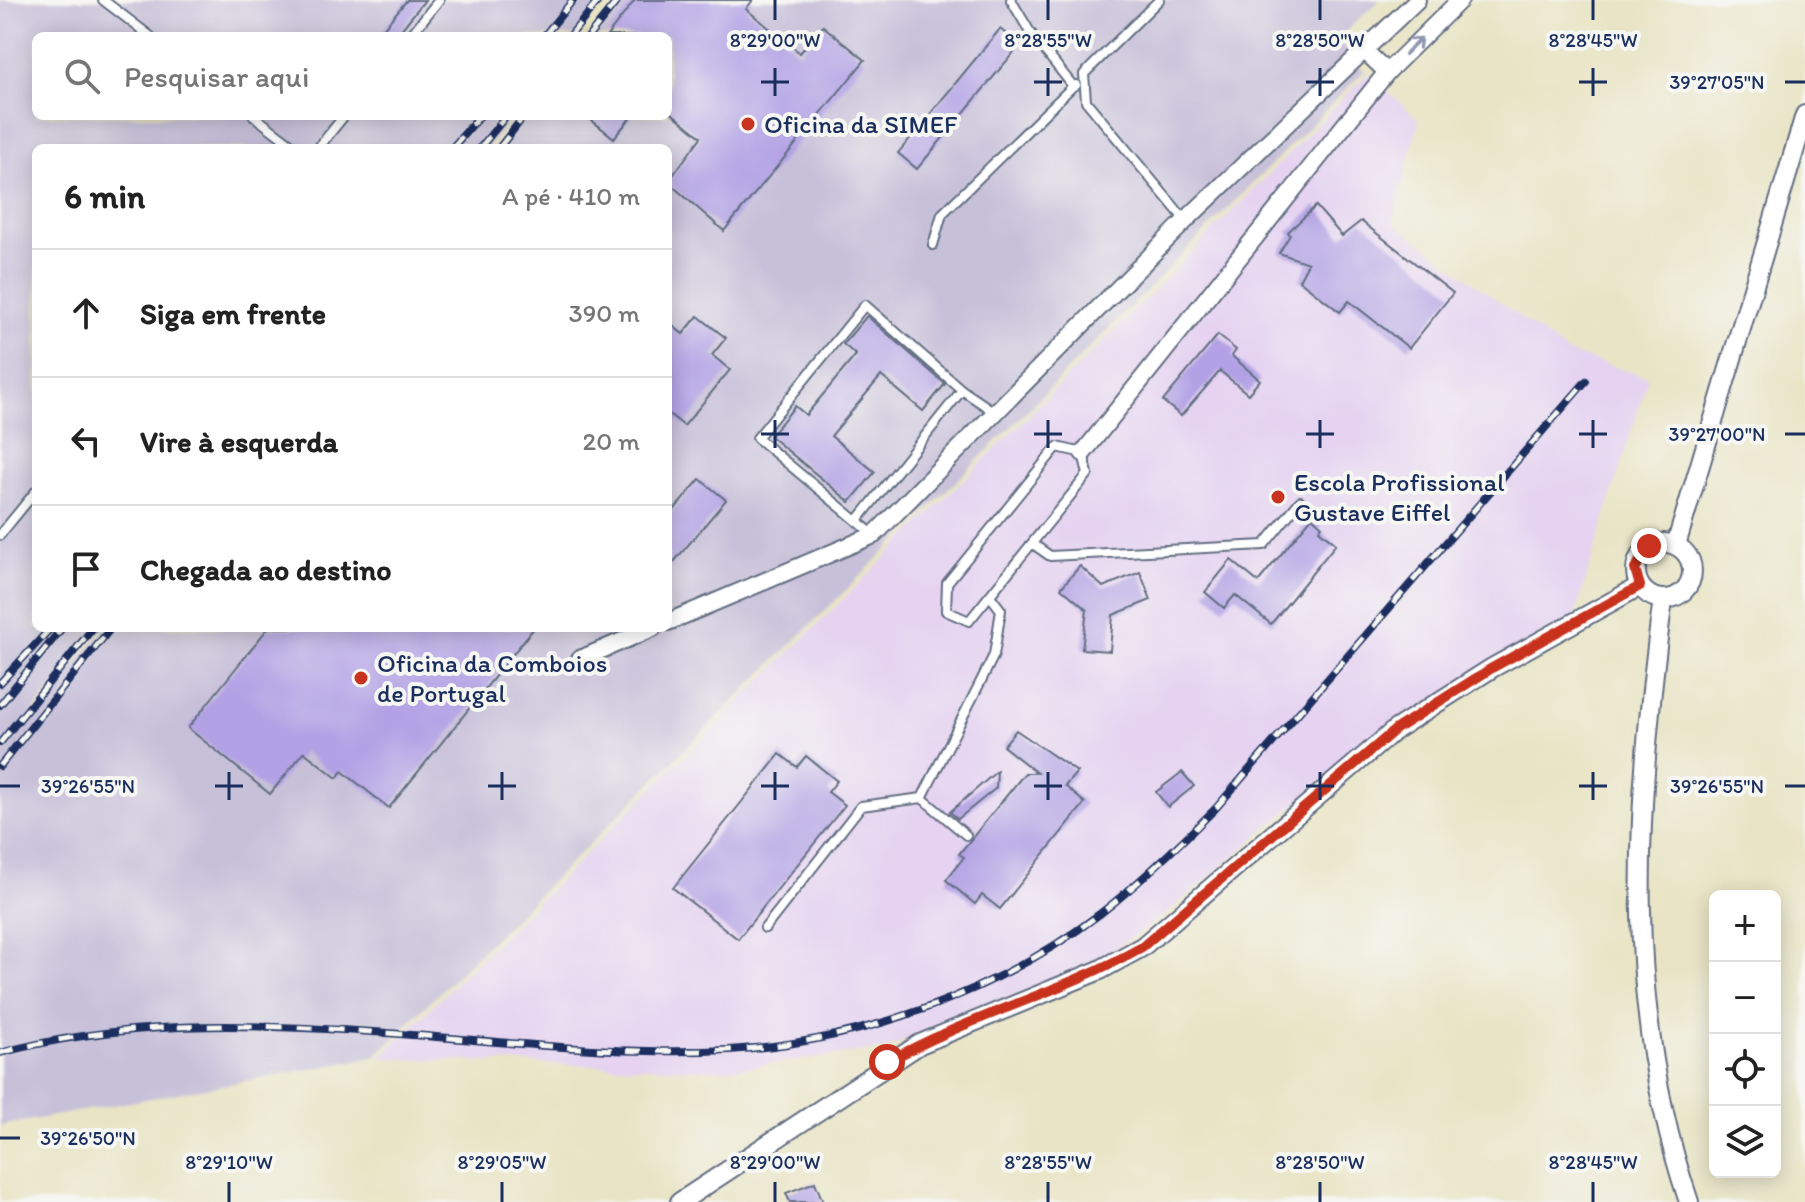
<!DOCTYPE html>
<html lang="pt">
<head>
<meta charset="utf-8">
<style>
  :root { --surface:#fff; --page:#f6f6f6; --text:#222; --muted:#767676; --line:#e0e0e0 }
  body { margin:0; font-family:Itim,sans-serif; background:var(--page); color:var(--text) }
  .controls { position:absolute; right:24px; bottom:24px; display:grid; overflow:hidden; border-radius:12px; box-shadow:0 4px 20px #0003 }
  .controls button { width:72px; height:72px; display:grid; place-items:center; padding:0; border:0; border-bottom:2px solid var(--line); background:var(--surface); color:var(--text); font:40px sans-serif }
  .stop { position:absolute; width:24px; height:24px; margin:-18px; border:6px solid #c8321e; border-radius:50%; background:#fff }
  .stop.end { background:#c8321e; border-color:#fff; box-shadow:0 2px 8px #0008 }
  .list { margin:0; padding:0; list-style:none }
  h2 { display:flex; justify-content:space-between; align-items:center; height:104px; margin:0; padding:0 32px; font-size:34px }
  h2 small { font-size:26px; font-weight:400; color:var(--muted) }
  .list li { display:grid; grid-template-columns:52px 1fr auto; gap:24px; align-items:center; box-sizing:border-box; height:128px; padding:0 32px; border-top:2px solid var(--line) }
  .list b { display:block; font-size:30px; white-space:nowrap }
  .list em { font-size:26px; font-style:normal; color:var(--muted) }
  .icon { flex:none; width:44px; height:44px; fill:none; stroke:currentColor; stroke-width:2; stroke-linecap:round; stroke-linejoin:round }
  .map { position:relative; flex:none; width:1805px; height:1202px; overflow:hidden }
  .search { position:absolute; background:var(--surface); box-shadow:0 4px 20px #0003; left:32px; top:32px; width:640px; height:88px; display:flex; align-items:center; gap:20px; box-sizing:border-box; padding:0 28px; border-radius:12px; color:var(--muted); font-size:30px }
  .panel { position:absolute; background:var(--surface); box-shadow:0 4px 20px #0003; left:32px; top:144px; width:640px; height:488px; border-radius:12px }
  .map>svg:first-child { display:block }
  .built { fill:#e5d3f1 }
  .industrial { fill:#c7c0d9 }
  .building { fill:#b2a2e5 }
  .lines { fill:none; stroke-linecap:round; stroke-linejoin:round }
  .service-casing { stroke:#636e82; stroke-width:12 }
  .minor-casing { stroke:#636e82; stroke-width:20 }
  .tertiary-casing { stroke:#636e82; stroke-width:22 }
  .service { stroke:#fff; stroke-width:8 }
  .minor { stroke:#fff; stroke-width:16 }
  .tertiary { stroke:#fff; stroke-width:18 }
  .rail-casing { stroke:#1b2f5e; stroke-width:8 }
  .rail { stroke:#f6f6f2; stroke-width:5; stroke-dasharray:15; stroke-linecap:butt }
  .oneway { stroke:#8d97ae }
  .route { stroke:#c8321e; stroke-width:10 }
  .ticks { fill:none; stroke:#1b2f5e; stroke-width:3 }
  .poi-dot { fill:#c8321e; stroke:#f6f6f2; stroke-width:3 }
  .labels { text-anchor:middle; stroke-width:8; stroke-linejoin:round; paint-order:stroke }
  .poi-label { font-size:26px; fill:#1b2f5e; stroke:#f6f6f2; text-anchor:start }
  .ticks-label { font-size:20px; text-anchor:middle; fill:#1b2f5e; stroke:#f6f6f2; stroke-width:8; stroke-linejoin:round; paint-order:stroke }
</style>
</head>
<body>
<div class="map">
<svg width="1805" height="1202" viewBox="0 0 1805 1202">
  <rect width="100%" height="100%" fill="#f6f6f2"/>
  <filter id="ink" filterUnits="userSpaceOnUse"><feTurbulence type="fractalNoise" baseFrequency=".0125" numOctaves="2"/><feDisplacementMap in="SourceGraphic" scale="16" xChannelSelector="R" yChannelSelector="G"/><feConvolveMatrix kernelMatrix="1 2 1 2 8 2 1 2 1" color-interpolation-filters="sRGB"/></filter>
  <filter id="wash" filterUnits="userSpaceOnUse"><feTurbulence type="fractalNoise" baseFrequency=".006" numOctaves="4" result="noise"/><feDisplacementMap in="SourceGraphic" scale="32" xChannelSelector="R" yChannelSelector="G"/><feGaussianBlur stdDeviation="1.8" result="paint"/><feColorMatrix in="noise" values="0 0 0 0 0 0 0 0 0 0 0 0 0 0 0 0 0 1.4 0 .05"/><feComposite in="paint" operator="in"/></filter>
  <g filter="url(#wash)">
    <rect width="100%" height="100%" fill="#e9e4c5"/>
    <path class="built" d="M1368,73L1419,120L1393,222L1566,352L1648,377L1574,618L1384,729L1162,917L1091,964L885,1049L724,1070L380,1058L1130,315Z"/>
    <g class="industrial">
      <path d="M0,0H606L577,36H36V116H513L487,148H36V628H101L0,753Z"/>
      <path d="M628,0H1380L1338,38L1364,71L1020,418L374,1057L0,1126V758L105,628H668V148H498L526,116H668V36H596Z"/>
    </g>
    <g id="blocks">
      <g class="building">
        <path d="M407,0H425L396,36H377Z"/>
        <path d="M635,0H753L746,9L800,53L823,26L865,60L724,231L668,182L701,137L668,110V36H607Z"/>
        <path d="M1000,29L1020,45L917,169L898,153Z"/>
        <path d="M586,116H632L614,138Z"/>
        <path d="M1316,206L1342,236L1361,221L1453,293L1409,348L1349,301L1340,312L1299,280L1308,263L1279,253L1290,235L1288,232Z"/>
        <path d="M698,316L726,338L712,355L730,370L684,426L668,413V322L683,334Z"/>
        <path d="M867,316L945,384L923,411L881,376L831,436L875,472L850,502L770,436L795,406L806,415L856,355L843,344Z"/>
        <path d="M1218,335L1236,350L1232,356L1260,380L1248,394L1220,371L1181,416L1163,401Z"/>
        <path d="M700,479L726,500L668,569V517Z"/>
        <path d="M1312,517L1322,526L1319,530L1336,544L1271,624L1235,595L1224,608L1205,592L1231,560L1258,582Z"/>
        <path d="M1080,566L1103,587L1140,572L1151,600L1113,615L1110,651L1082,649L1087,610L1061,588Z"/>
        <path d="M268,628H534L389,808L342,771L337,778L304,752L270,794L188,728Z"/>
        <path d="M1016,730L1077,772L1065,786L1085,803L1000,909L982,895L975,904L946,880L964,857L959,854L1025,773H1037L1003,746Z"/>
        <path d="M780,754L797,767L806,756L837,781L828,792L845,805L738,939L673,888Z"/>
        <path d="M997,771L996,788L958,819L950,812Z"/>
        <path d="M1182,772L1194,786L1168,807L1156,792Z"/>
        <path d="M815,1182L823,1202H790L786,1193Z"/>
      </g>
    </g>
  </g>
  <g filter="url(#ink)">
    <use href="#blocks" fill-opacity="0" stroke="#636e82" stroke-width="2"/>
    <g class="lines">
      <defs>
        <g id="service">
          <path d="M103,0L150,36"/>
          <path d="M1011,0L1030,32L1073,86L1076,85"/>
          <path d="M1159,0L1084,74L1086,101L1185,220"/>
          <path d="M410,36L439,0"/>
          <path d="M254,116L296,148"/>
          <path d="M318,148L344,116"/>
          <path d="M933,245L942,214L1073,86"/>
          <path d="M1057,447L1083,453L1088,474L969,621L946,611L947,583Z"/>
          <path d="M857,521L757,438L865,305L962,390"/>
          <path d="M0,535L36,491"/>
          <path d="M874,535L857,521L962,390L993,411"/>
          <path d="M1033,544L1050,556L1264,545L1300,501"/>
          <path d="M922,798L966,835"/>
          <path d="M765,928L861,806L922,798L994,655L1001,610L991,597"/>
        </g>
        <g id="minor">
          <path d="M1366,52L1387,72L1460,0"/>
          <path d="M1083,453L1387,72"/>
          <path d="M668,622L874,535L1188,218L1417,0"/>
          <path d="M580,659L653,628"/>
        </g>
        <g id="tertiary">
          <circle cx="1664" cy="571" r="28"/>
          <path d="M1676,545L1805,115"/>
          <path d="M1663,599C1636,801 1622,1006 1689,1202"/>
          <path d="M680,1202L920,1044L1100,970L1142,947L1396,729L1492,668L1640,586"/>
        </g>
      </defs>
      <use href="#service" class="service-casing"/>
      <use href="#minor" class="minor-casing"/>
      <use href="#tertiary" class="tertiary-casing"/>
      <use href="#service" class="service"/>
      <use href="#minor" class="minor"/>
      <use href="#tertiary" class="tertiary"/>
      <defs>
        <g id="rail">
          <path d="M544,36L573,0"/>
          <path d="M570,36L599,0"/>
          <path d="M589,36L618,0"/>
          <path d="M452,148L480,116"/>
          <path d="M480,148L506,116"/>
          <path d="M499,148L524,116"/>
          <path d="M0,683L48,631"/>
          <path d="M0,705L62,628"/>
          <path d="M0,743L93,628"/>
          <path d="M0,766L111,628"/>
          <path d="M0,1053C123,1020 247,1023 373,1032C490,1040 611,1056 729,1050C858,1043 998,992 1101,913C1142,881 1179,845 1216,808L1586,381"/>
        </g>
      </defs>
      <use href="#rail" class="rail-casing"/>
      <use href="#rail" class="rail"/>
    </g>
    <defs><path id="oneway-shaft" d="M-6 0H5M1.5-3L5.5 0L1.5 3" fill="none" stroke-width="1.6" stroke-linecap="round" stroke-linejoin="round" transform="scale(2)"/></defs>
    <use class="oneway" href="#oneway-shaft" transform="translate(1413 46) rotate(-45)"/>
  </g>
  <g class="lines" filter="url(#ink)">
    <path class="route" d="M887,1062C969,1016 1061,993 1142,947L1396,729L1492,668L1640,586L1635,569L1649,546"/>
  </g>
  <path class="ticks" d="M775,0V20M1048,0V20M1320,0V20M1593,0V20M775,68V96M1048,68V96M1320,68V96M1593,68V96M761,82H789M1034,82H1062M1306,82H1334M1579,82H1607M1785,82H1805M775,420V448M1048,420V448M1320,420V448M1593,420V448M761,434H789M1034,434H1062M1306,434H1334M1579,434H1607M1785,434H1805M229,772V800M502,772V800M775,772V800M1048,772V800M1320,772V800M1593,772V800M0,786H20M215,786H243M488,786H516M761,786H789M1034,786H1062M1306,786H1334M1579,786H1607M1785,786H1805M0,1138H20M229,1182V1202M502,1182V1202M775,1182V1202M1048,1182V1202M1320,1182V1202M1593,1182V1202"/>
  <g class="poi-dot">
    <circle cx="748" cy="124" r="8"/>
    <circle cx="1278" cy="497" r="8"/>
    <circle cx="361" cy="678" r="8"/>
  </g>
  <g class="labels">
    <g class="poi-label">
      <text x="764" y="133">Oficina da SIMEF</text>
      <text x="1294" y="491">Escola Profissional<tspan x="1294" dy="30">Gustave Eiffel</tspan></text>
      <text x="377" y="672">Oficina da Comboios<tspan x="377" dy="30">de Portugal</tspan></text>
    </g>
  </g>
  <g class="ticks-label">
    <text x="775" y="47">8°29'00"W</text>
    <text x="1048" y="47">8°28'55"W</text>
    <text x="1320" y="47">8°28'50"W</text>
    <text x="1593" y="47">8°28'45"W</text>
    <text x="1717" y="89">39°27'05"N</text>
    <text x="1717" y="441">39°27'00"N</text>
    <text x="88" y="793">39°26'55"N</text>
    <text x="1717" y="793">39°26'55"N</text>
    <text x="88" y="1145">39°26'50"N</text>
    <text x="229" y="1169">8°29'10"W</text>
    <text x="502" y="1169">8°29'05"W</text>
    <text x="775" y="1169">8°29'00"W</text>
    <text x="1048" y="1169">8°28'55"W</text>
    <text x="1320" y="1169">8°28'50"W</text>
    <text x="1593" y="1169">8°28'45"W</text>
  </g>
</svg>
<div class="controls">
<button>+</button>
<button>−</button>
<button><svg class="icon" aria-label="locate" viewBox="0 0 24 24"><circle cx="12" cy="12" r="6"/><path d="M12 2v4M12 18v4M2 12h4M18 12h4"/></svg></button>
<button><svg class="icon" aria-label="layers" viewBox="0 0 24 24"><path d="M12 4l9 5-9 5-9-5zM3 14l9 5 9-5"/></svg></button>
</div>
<div class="stop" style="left:887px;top:1062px"></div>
<div class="stop end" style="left:1649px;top:546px"></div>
<div class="search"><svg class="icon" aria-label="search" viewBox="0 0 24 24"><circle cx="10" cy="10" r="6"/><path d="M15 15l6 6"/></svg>Pesquisar aqui</div>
<section class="panel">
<h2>6 min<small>A pé · 410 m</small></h2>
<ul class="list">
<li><svg class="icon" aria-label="ahead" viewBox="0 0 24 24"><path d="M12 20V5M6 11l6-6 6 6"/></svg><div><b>Siga em frente</b></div><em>390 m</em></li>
<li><svg class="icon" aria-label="left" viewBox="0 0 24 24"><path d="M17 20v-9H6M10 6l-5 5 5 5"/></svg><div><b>Vire à esquerda</b></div><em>20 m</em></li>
<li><svg class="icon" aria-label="arrive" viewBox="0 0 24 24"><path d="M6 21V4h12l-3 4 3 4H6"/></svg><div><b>Chegada ao destino</b></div></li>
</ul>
</section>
</div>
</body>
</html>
